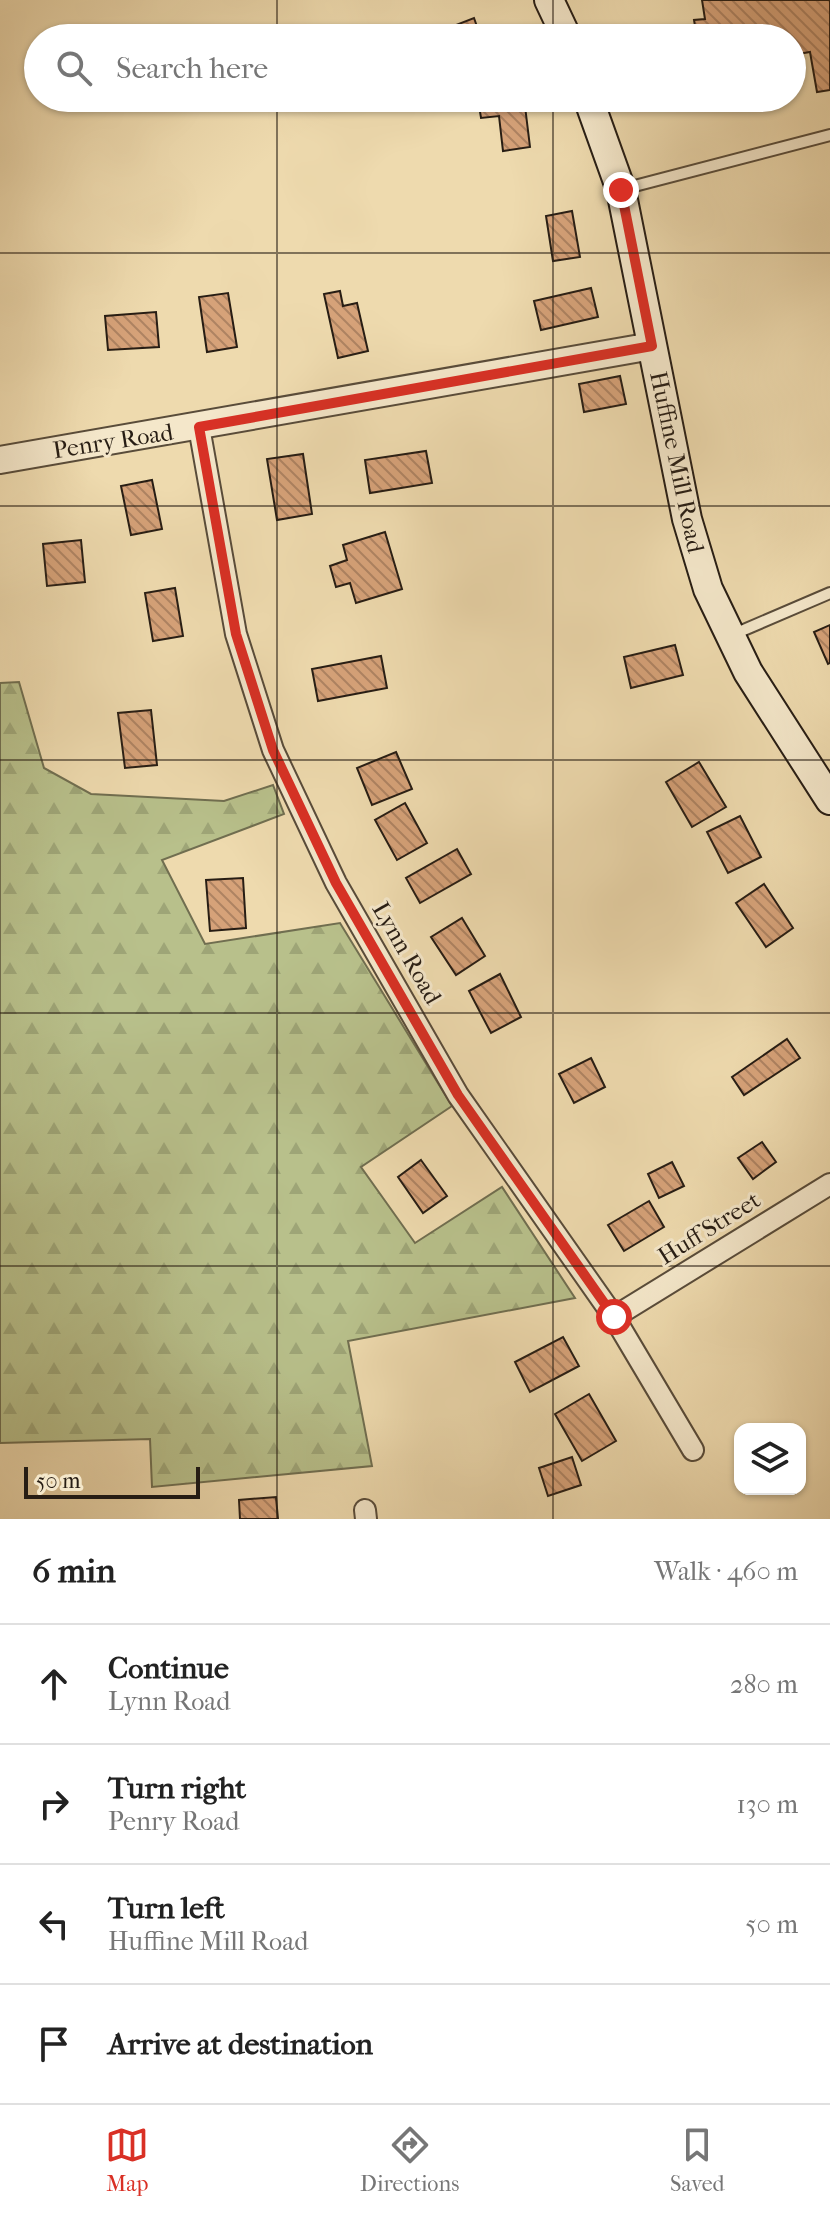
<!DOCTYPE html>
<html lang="en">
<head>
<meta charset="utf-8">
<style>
  :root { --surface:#fff; --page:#f6f6f6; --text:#222; --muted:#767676; --line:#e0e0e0; --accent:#d93025 }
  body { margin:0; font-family:"IM FELL French Canon",serif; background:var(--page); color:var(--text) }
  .controls { position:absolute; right:24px; bottom:24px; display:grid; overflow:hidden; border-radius:16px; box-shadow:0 2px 6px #0004 }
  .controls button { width:72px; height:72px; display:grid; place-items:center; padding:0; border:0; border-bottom:2px solid var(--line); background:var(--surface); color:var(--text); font:40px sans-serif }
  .scale { position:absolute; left:24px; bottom:20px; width:176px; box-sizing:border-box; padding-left:8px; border:4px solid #271d14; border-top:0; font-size:22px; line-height:28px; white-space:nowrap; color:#271d14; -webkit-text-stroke:6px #f4e7ca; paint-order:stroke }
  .stop { position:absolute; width:24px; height:24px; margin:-18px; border:6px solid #d93025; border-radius:50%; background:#fff }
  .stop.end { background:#d93025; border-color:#fff; box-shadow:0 2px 8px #0008 }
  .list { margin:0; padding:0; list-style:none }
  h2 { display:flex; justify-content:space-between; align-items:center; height:104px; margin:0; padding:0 32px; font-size:34px }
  h2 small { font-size:26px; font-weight:400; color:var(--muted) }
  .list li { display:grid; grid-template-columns:52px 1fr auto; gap:24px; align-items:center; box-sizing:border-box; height:120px; padding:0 32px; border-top:2px solid var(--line) }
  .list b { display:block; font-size:30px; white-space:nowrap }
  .list p { margin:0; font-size:26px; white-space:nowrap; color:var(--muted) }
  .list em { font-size:26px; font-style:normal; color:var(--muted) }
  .icon { flex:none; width:44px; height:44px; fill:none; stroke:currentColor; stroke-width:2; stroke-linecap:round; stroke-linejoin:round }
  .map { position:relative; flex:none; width:830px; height:1519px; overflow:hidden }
  .search { position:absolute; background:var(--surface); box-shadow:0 2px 6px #0004; left:24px; right:24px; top:24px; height:88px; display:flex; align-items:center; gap:20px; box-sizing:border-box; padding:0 28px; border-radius:44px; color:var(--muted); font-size:30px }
  .sheet { height:584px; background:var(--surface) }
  nav { display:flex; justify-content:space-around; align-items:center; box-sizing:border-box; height:112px; border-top:2px solid var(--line); background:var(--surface); font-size:22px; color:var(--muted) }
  nav a { display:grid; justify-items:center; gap:4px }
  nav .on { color:var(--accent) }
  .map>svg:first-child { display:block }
  .forest { fill:url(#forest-firs); stroke:#706e50; stroke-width:2 }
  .building { fill:url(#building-back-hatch); stroke:#271d14; stroke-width:2 }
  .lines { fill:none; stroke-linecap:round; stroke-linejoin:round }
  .service-casing { stroke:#594c3a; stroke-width:14 }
  .minor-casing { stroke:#594c3a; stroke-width:24 }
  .tertiary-casing { stroke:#594c3a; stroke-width:30 }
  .secondary-casing { stroke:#271d14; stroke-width:32 }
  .service { stroke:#f4e7ca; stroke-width:10 }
  .minor { stroke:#f4e7ca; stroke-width:20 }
  .tertiary { stroke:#f4e7ca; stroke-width:26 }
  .secondary { stroke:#f4e7ca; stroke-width:28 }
  .route { stroke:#d93025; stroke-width:10 }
  .grid { fill:none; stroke:#271d14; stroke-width:2; stroke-opacity:0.55 }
  .labels { text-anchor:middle; stroke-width:6; stroke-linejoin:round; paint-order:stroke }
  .street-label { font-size:24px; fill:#271d14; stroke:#f4e7ca }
</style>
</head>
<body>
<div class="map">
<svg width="830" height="1519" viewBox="0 0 830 1519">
  <defs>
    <pattern id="forest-firs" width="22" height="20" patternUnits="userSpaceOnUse" patternTransform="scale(2)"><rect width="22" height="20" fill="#b8c08b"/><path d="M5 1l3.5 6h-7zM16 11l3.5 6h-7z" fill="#9ea577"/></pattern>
    <pattern id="building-back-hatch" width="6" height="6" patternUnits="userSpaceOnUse" patternTransform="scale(2)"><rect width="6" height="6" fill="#d6a279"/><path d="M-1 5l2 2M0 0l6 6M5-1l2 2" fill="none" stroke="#ae8362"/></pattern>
  </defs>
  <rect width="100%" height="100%" fill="#eedaae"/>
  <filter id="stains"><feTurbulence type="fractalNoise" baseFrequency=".0025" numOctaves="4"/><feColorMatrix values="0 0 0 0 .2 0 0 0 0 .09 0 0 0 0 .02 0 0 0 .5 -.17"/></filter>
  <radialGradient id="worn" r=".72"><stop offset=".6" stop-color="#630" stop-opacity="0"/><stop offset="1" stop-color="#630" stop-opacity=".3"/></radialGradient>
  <path class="forest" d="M19,682L44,768L91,794L224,801L273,785L284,814L162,860L205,944L340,923L452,1106L361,1167L415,1243L502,1187L575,1298L348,1341L372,1466L152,1487L150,1439L0,1443V683Z"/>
  <g class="building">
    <path d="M702,0H830V90L817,92L810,52L792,55V38H697L694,20L705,19Z"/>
    <path d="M474,18L481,38H446L443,30Z"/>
    <path d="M524,98L530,147L503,151L499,116L481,118L478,99Z"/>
    <path d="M572,211L580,257L553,261L546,216Z"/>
    <path d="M591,288L598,317L541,330L534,301Z"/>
    <path d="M340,291L343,306L357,303L368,351L338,358L324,294Z"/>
    <path d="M228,293L237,347L207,352L199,297Z"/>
    <path d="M156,312L159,347L108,350L105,316Z"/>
    <path d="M620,376L626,404L584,412L579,384Z"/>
    <path d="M426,451L432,483L370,493L365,460Z"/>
    <path d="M303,454L312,514L277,520L267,459Z"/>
    <path d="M152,480L162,529L131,535L121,486Z"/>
    <path d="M385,532L402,589L356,603L350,583L336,587L330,566L347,560L343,545Z"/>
    <path d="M81,540L85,582L47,586L43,544Z"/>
    <path d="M175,588L183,636L153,641L145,593Z"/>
    <path d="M830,625V663L828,664L814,632Z"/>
    <path d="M675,645L683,675L631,688L624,657Z"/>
    <path d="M381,656L387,688L318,701L312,669Z"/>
    <path d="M151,710L157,765L125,768L118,713Z"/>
    <path d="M396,752L412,789L372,805L357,768Z"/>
    <path d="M699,762L726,807L692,827L666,782Z"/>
    <path d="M405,803L427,843L397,860L375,820Z"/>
    <path d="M740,816L761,857L728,873L707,832Z"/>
    <path d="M457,849L471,874L420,903L406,878Z"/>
    <path d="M243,878L246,928L210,931L206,880Z"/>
    <path d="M764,884L793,928L766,947L736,903Z"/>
    <path d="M462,918L485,956L456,975L431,937Z"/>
    <path d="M500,974L521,1017L491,1033L469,991Z"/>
    <path d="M787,1039L800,1058L744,1095L732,1077Z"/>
    <path d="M591,1058L605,1087L574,1103L559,1074Z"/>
    <path d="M762,1142L776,1162L753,1179L738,1158Z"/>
    <path d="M421,1160L447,1196L423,1213L398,1177Z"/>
    <path d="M672,1162L684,1186L659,1198L648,1174Z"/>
    <path d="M649,1201L664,1227L624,1251L608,1225Z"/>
    <path d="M563,1337L579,1366L530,1392L515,1362Z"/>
    <path d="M589,1394L616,1441L582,1461L555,1414Z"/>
    <path d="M572,1457L581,1485L548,1496L539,1468Z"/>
    <path d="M276,1497L278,1519H240L239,1500Z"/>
  </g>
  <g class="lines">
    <defs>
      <g id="service">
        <path d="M623,189L830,135"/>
        <path d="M732,635L830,593"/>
      </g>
      <g id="minor">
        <path d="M199,427L236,634L273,750L336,883L458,1095L614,1317L693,1450"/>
        <path d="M614,1317L830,1184"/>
        <path d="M365,1510L366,1519"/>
      </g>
      <path id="tertiary" d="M0,460L652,346"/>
      <g id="secondary">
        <path d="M549,0L567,38"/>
        <path d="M588,98L621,190L687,519L708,589L748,672L830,800"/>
      </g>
    </defs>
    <use href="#service" class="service-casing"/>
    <use href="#minor" class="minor-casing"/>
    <use href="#tertiary" class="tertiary-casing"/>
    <use href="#secondary" class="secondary-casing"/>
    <use href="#service" class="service"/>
    <use href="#minor" class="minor"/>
    <use href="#tertiary" class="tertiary"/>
    <use href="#secondary" class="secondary"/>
  </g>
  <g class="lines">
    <path class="route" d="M614,1317L458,1095L336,883L273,750L236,634L199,427L652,346L621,190"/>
  </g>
  <path class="grid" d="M277,0V38M553,0V38M277,98V1519M553,98V1519M0,253H830M0,506H830M0,760H830M0,1013H830M0,1266H830"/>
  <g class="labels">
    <g class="street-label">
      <text transform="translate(113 441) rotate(-9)" y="8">Penry Road</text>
      <text transform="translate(677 462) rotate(78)" y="8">Huffine Mill Road</text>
      <text transform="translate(407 953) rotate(60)" y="8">Lynn Road</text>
      <text transform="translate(709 1228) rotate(-32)" y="8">Huff Street</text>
    </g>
  </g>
  <rect width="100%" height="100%" filter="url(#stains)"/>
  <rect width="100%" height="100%" fill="url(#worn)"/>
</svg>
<div class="controls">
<button><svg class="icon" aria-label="layers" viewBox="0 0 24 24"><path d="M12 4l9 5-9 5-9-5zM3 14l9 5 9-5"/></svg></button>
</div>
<div class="scale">50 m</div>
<div class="stop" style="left:614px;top:1317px"></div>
<div class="stop end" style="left:621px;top:190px"></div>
<div class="search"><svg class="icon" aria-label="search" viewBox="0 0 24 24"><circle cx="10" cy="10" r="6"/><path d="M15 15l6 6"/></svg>Search here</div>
</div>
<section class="sheet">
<h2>6 min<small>Walk · 460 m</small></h2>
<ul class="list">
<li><svg class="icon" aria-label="ahead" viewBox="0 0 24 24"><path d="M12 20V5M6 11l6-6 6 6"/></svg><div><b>Continue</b><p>Lynn Road</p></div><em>280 m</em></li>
<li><svg class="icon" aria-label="right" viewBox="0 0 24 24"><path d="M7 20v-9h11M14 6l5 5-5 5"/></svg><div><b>Turn right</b><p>Penry Road</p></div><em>130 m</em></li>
<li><svg class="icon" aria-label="left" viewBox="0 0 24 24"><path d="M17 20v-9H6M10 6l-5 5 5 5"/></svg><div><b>Turn left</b><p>Huffine Mill Road</p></div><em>50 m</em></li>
<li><svg class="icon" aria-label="arrive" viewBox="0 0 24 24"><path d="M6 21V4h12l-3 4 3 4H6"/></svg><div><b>Arrive at destination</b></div></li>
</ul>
</section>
<nav>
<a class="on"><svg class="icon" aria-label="map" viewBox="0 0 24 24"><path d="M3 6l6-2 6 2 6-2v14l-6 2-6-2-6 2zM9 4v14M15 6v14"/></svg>Map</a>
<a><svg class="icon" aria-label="directions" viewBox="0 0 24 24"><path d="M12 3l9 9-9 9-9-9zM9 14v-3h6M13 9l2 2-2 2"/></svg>Directions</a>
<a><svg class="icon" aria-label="saved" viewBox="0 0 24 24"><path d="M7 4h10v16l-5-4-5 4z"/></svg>Saved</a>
</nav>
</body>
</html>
